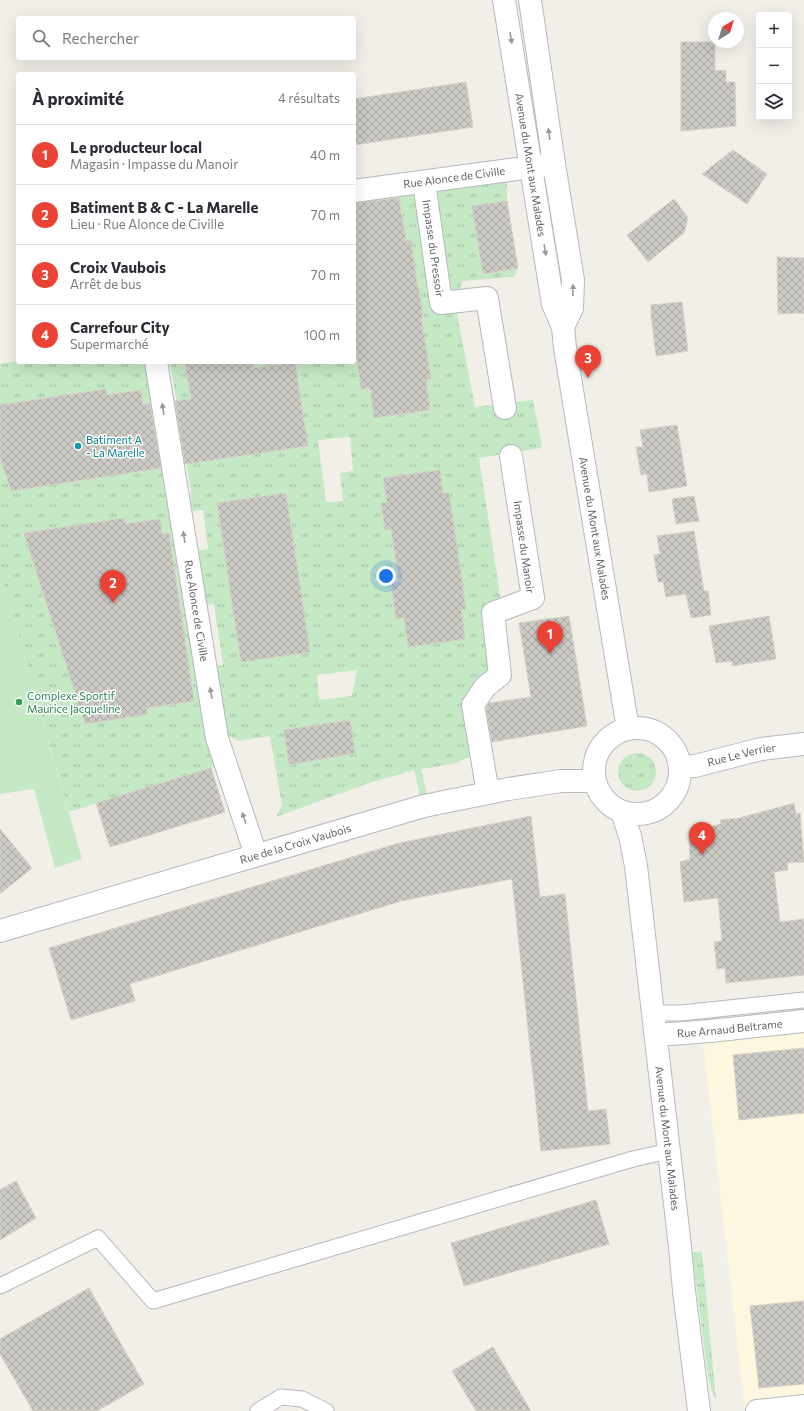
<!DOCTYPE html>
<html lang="fr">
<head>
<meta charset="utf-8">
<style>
  :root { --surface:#fff; --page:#f2f2f3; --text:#2b2b33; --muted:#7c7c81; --line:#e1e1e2; --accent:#ea4335 }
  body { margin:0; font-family:Commissioner,sans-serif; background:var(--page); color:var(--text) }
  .controls { position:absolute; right:12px; top:12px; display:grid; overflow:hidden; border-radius:4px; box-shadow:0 4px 16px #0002 }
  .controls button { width:36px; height:36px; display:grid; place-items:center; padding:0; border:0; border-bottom:1px solid var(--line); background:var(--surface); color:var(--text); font:20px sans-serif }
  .compass { position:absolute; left:708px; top:12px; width:36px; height:36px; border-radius:50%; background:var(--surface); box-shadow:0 4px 16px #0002; rotate:38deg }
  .you { position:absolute; left:386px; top:576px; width:14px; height:14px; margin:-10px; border:3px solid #fff; border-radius:50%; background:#1a73e8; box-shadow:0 0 0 6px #1a73e833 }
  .badge { display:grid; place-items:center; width:26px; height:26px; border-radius:50%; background:var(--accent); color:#fff; font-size:13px; font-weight:700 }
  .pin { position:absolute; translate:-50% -33px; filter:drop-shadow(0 1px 2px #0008) }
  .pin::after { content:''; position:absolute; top:21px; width:14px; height:12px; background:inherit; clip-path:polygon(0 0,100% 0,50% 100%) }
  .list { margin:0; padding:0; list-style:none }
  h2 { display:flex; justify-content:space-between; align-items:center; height:52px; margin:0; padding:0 16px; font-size:17px }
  h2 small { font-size:13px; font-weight:400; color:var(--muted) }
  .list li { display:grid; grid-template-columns:26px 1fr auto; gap:12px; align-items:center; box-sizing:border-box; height:60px; padding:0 16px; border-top:1px solid var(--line) }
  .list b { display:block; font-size:15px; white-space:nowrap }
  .list p { margin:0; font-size:13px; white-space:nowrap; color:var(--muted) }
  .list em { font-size:13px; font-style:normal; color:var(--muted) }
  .icon { flex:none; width:22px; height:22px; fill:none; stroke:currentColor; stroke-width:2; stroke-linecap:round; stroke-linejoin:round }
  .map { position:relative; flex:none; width:804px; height:1411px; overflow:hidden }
  .search { position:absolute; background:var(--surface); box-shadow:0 4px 16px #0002; left:16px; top:16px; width:340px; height:44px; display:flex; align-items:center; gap:10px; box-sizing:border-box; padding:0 14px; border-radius:4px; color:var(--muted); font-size:15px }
  .panel { position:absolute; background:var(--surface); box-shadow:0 4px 16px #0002; left:16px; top:72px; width:340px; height:292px; border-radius:4px }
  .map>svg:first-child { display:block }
  .commercial { fill:#fef7e0 }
  .grass { fill:url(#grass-tufts); fill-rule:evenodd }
  .pitch { fill:#c5e8c5 }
  .building { fill:url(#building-cross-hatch); stroke:#d6d1c6 }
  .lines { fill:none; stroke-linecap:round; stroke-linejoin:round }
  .lane-casing { stroke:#b5b8bc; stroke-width:17 }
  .street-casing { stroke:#b5b8bc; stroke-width:24 }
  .secondary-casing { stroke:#b6babf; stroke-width:24 }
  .lane { stroke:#fff; stroke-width:15 }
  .street { stroke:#fff; stroke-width:22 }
  .secondary { stroke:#fff; stroke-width:22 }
  .oneway { fill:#979a9d }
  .culture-dot { fill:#0f9aa8; stroke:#fff; stroke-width:1.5 }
  .leisure-dot { fill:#2e9e5b; stroke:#fff; stroke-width:1.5 }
  .labels { text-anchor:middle; stroke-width:3; stroke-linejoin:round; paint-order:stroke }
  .street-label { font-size:11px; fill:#5f6368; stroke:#fff }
  .culture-label { font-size:11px; fill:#0d838f; stroke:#fff; text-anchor:start }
  .leisure-label { font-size:11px; fill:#27864d; stroke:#fff; text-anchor:start }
</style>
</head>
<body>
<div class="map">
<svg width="804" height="1411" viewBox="0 0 804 1411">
  <defs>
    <pattern id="grass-tufts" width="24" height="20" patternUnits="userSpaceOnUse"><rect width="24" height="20" fill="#c5e8c5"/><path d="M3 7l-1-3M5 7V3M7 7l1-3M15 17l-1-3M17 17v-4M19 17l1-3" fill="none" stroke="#a3c0a4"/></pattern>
    <pattern id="building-cross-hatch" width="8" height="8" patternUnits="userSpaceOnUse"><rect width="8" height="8" fill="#cccac5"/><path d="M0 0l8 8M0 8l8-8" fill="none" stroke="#a9a8a4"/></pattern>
  </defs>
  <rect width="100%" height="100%" fill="#f1efe8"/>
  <path class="commercial" d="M804,1032V1411H745L703,1041Z"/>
  <g class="grass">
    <path d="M507,171V201L483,273L518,268L514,277L462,281L456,309L475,407L533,400L542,446L541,448L479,458L501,602L493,613L500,675L485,687L481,752L453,764L421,769L427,794L420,796L414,770L366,784L276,817L282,805L270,736L239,741L226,734L214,667L223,665L214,604L204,605L196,551L208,549L203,510L190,511L191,491L170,362H354V191ZM350,437L353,471L340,473L343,501L326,502L318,440ZM357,670L352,696L319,700L317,675Z"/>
    <path d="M18,361L156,362L226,763L69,812L0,571V364Z"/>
    <circle cx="637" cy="772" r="19"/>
    <path d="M692,1252H702L716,1400L712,1391L708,1376Z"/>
  </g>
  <path class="pitch" d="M0,571L82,859L55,868L34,789L0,794Z"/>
  <g class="building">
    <path d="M681,42H715V71L726,70V82H735L736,126L681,131Z"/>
    <path d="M466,82L473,127L354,145V99Z"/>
    <path d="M733,150L767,174L747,204L702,174Z"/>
    <path d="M399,198L406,241L411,240L418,289H419L423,317H421L431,379L426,380L430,410L374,418L370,388L361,389L354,337V203Z"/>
    <path d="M674,199L688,218L684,233L648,262L627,235Z"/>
    <path d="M507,201L518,268L483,274L472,206Z"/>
    <path d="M777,257L804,258V313L778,314Z"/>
    <path d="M682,302L688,351L656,356L651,315V305Z"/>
    <path d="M185,362H253L254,368L295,362L308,446L185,464L175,401L191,399Z"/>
    <path d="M106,389V395L141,390L143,405L150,404L161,468L11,491L0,458V405Z"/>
    <path d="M677,425L687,486L649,492L647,474L641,475L636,447H643L640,430Z"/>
    <path d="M440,470L443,493H449L454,525L466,609L461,610L465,639L408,647L404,617L396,619L391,583L399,581L391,529L385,530L381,503L387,502L383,478Z"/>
    <path d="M286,493L310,652L241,662L217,503Z"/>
    <path d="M694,496L699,521L676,524L672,499Z"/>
    <path d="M125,518V524L160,519L162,534L169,533L194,701L147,708L148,714L85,724L24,533Z"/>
    <path d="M694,531L704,591H708L711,615L691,618L686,594L666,597L663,582H658L654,555L660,554L657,536Z"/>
    <path d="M569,616L587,726L492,742L486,708L489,703L531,697L519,623Z"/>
    <path d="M769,616L776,659L732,666V661L716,663L709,626Z"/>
    <path d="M350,720L355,753L289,765L284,730Z"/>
    <path d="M211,768L225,812L110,847L96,803Z"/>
    <path d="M794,803L796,814L800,813L804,862L787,863L788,870L774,872L780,922L804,919V975L726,983L725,968L717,969L714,942L722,941L718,898L684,902L680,862L690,859L689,832L721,824L720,820L740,818Z"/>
    <path d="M531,816L540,897L565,894L588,1111L606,1109L610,1144L541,1151L512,879L401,901L130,984L135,1001L71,1020L49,948L399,843Z"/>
    <path d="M0,829L32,868L0,894Z"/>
    <path d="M804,1048V1113L739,1120L733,1055Z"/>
    <path d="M16,1181L36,1218L0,1240V1190Z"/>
    <path d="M596,1200L609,1244L464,1286L451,1243Z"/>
    <path d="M89,1288L144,1384L97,1411H33L0,1354V1339Z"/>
    <path d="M804,1301V1384L759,1388L750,1306Z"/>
    <path d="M493,1347L516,1386L531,1411H476L452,1371Z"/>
  </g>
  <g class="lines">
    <defs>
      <g id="lane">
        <path d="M653,1013H681L804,1000"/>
        <path d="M0,1286L98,1238L153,1301L633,1159L669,1151"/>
        <path d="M258,1411L281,1397L302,1399L326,1411"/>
      </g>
      <g id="street">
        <path id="s1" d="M424,182L441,303L487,298L505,408"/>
        <path id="s2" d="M354,191L554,164"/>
        <path id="s3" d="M156,362L217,738L256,855"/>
        <path id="s4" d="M680,767L695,766L761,749L804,744"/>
        <path d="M488,793L473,705L485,687L500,675L493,613L533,598L511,456"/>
        <path id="s5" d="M0,931L424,806L508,789L561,781H585L594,778"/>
        <path id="s6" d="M656,1035L710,1031L804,1021"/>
        <path d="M757,1411L804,1406"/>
      </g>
      <g id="secondary">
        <path id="s7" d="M504,0L553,304L563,327L565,348L628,729"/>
        <path d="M530,0L554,164L573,280L572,308L563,327"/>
        <circle cx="637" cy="771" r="43"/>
        <path id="s8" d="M622,812L630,836L636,866L680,1247L684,1291L699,1411"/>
      </g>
    </defs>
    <use href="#lane" class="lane-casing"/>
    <use href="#street" class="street-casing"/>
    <use href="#secondary" class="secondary-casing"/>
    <use href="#lane" class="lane"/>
    <use href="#street" class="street"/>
    <use href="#secondary" class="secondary"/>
  </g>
  <defs><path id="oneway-solid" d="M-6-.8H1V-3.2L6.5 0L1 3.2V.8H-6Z"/></defs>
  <g class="oneway">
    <use href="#oneway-solid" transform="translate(511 38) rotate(81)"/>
    <use href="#oneway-solid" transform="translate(549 134) rotate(-98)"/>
    <use href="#oneway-solid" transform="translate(545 250) rotate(81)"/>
    <use href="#oneway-solid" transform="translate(573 290) rotate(-88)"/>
    <use href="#oneway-solid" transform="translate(163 409) rotate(-99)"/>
    <use href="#oneway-solid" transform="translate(184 537) rotate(-99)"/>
    <use href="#oneway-solid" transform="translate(211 693) rotate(-100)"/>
    <use href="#oneway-solid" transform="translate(244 818) rotate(-108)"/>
  </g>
  <circle class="culture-dot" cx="78" cy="446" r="4"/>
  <circle class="leisure-dot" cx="19" cy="702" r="4"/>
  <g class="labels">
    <g class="street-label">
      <text dy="4" stroke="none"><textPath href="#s7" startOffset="167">Avenue du Mont aux Malades</textPath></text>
      <text dy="4" stroke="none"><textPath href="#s2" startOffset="101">Rue Alonce de Civille</textPath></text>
      <text dy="4" stroke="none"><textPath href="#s1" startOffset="67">Impasse du Pressoir</textPath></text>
      <text dy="4" stroke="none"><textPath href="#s7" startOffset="537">Avenue du Mont aux Malades</textPath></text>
      <text transform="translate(524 547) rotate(82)" y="4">Impasse du Manoir</text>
      <text dy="4" stroke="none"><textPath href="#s3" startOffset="252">Rue Alonce de Civille</textPath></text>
      <text dy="4" stroke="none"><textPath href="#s4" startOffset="63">Rue Le Verrier</textPath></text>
      <text dy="4" stroke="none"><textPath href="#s5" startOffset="308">Rue de la Croix Vaubois</textPath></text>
      <text dy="4" stroke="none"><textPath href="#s6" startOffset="74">Rue Arnaud Beltrame</textPath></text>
      <text dy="4" stroke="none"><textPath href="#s8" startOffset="330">Avenue du Mont aux Malades</textPath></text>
    </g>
    <g class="culture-label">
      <text x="86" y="444">Batiment A<tspan x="86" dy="13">- La Marelle</tspan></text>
    </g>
    <g class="leisure-label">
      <text x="27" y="700">Complexe Sportif<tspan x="27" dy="13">Maurice Jacqueline</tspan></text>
    </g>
  </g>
</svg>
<div class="controls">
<button>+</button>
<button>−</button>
<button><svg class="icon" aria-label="layers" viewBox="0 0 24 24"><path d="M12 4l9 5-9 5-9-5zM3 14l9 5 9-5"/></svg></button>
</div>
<svg class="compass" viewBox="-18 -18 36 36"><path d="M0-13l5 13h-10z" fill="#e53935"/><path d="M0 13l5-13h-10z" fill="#7c7c81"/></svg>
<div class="you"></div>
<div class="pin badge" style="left:550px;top:654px">1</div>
<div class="pin badge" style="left:113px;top:603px">2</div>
<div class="pin badge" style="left:588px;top:378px">3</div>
<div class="pin badge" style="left:702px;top:855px">4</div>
<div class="search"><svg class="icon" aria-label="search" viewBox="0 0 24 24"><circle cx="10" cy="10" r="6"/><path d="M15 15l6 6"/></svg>Rechercher</div>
<section class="panel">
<h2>À proximité<small>4 résultats</small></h2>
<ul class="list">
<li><span class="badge">1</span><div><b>Le producteur local</b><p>Magasin · Impasse du Manoir</p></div><em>40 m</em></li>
<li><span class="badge">2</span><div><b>Batiment B &amp; C - La Marelle</b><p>Lieu · Rue Alonce de Civille</p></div><em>70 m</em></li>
<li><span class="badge">3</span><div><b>Croix Vaubois</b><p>Arrêt de bus</p></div><em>70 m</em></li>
<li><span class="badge">4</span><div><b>Carrefour City</b><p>Supermarché</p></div><em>100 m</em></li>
</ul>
</section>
</div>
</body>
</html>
